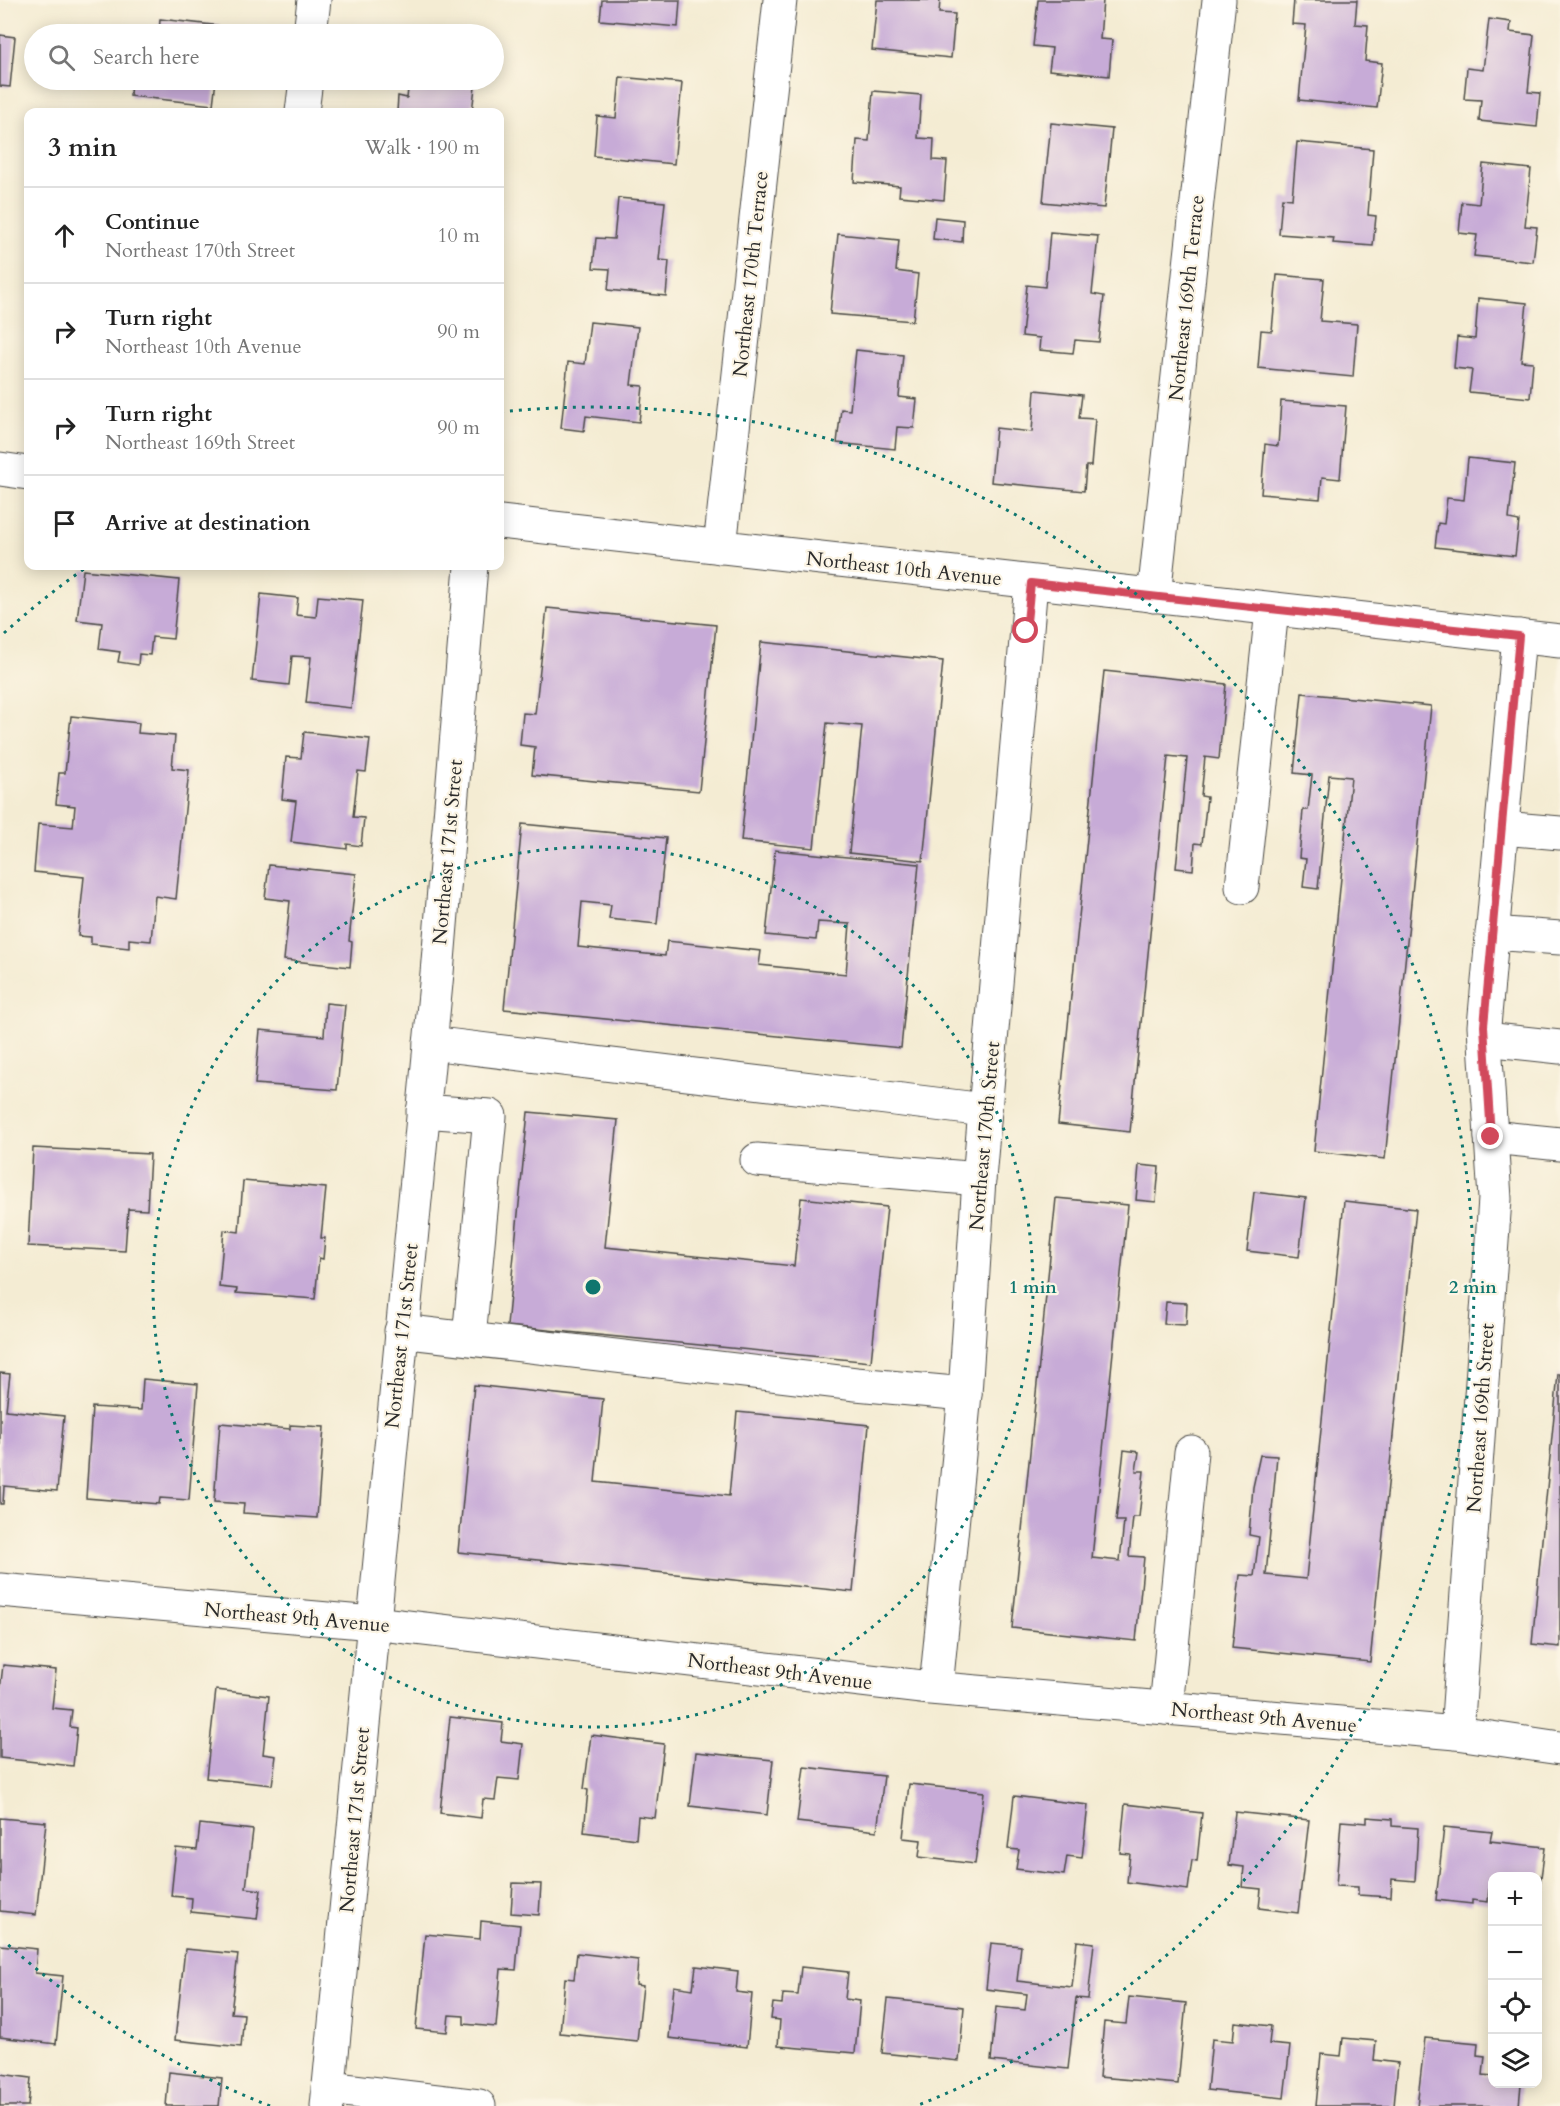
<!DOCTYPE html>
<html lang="en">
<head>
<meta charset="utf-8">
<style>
  :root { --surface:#fff; --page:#f2f2f2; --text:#222; --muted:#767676; --line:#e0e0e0 }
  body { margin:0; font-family:Cardo,serif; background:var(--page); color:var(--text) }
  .controls { position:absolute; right:18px; bottom:18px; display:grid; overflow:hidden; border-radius:12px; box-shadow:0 3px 15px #0003 }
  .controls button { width:54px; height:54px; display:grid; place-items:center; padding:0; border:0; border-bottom:2px solid var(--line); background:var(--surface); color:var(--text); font:30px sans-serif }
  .stop { position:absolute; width:18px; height:18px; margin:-14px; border:4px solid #d1495b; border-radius:50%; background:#fff }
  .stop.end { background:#d1495b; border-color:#fff; box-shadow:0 2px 6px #0008 }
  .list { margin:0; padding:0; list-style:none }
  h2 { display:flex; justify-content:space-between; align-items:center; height:78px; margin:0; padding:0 24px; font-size:26px }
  h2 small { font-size:20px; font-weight:400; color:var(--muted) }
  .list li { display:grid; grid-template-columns:39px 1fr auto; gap:18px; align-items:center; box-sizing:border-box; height:96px; padding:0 24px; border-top:2px solid var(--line) }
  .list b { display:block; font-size:22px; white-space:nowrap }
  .list p { margin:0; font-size:20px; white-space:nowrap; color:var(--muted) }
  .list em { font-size:20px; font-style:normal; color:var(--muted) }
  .icon { flex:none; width:33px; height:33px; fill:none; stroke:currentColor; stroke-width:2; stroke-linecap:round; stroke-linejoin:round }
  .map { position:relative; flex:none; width:1560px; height:2106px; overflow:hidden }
  .search { position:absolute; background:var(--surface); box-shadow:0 3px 15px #0003; left:24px; top:24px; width:480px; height:66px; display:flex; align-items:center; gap:15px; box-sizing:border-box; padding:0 21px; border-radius:33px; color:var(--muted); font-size:22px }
  .panel { position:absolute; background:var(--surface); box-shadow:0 3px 15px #0003; left:24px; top:108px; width:480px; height:462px; border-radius:12px }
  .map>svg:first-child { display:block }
  .building { fill:#c7abd7 }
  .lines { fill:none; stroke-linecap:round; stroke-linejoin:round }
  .minor-casing { stroke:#494844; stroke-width:35 }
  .minor { stroke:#fff; stroke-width:33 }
  .route { stroke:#d1495b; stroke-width:8 }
  .ring { fill:none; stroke:#0f766e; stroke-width:3; stroke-dasharray:3 6 }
  .labels { text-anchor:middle; stroke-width:4.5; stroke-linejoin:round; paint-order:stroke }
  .street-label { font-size:20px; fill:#2b2b2b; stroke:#fcf5e5 }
  .centre { fill:#0f766e; stroke:#fcf5e5; stroke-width:3 }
  .ring-label { font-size:18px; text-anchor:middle; font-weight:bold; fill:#0f766e; stroke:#fcf5e5; stroke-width:4.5; stroke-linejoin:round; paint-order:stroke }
</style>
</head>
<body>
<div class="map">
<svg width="1560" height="2106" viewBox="0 0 1560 2106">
  <rect width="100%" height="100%" fill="#fcf5e5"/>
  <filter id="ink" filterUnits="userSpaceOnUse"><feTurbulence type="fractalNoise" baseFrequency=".0167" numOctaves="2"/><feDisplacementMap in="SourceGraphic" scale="12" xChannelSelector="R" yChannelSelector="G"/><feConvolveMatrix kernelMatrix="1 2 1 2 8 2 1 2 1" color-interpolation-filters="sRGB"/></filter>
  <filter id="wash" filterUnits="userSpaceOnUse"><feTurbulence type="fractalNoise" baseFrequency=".008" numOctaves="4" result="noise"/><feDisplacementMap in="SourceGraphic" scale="24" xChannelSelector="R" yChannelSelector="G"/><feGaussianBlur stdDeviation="1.35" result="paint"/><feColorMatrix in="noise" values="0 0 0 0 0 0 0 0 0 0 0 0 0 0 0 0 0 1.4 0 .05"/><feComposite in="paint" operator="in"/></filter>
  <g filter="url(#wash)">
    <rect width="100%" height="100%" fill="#f4ecd3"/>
    <g id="blocks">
      <g class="building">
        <path d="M602,0H680L678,27L600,20Z"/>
        <path d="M877,0H940L939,13L955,14L951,58L872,50Z"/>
        <path d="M1038,0H1103L1100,39L1112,40L1109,76L1049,70L1052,48L1033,46Z"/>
        <path d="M1294,0H1357L1355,24L1368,25L1365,61L1382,63L1377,108L1299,100L1306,25L1292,24Z"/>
        <path d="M160,19L221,26L220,34H159Z"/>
        <path d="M1489,19L1511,22L1510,32L1534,35L1528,92L1540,93L1537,127L1479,121L1481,100L1464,99L1467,68L1483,70Z"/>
        <path d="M0,35L15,37L10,87L0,86Z"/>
        <path d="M620,77L682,83L674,164L594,156L597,116L616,118Z"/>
        <path d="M131,80H216L213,105L130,96Z"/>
        <path d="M409,80H456V86L475,87L472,112H397L398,96L407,98Z"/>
        <path d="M873,91L921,95L918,138L934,139L933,160L947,161L944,200L899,196L900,186L854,182L857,140L869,141Z"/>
        <path d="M1051,123L1112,129L1104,208L1043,202Z"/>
        <path d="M1297,142L1373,149L1368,215L1376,216L1373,246L1333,243L1334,238L1279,234L1282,198L1292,199Z"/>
        <path d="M1483,164L1531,169L1525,226L1537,227L1533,262L1474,256L1477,235L1459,233L1462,202L1479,204Z"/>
        <path d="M618,198L665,202L659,260L669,261L666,296L608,290L610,269L593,268L596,238L614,239Z"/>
        <path d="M935,217L963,220L962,242L933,239Z"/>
        <path d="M1050,232L1098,236L1092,294L1104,296L1099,342L1075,340L1073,353L1039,350L1040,338L1022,336L1027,285L1045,287Z"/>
        <path d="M838,234L899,240L896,271L918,274L913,321L830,314Z"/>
        <path d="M1277,275L1324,279L1320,321L1357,324L1353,377L1258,368L1261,330L1272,331Z"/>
        <path d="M1478,298L1527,303L1521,361L1533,362L1530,398L1469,392L1472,370L1454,368L1457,337L1475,339Z"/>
        <path d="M590,322L638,327L631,385L643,386L639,422L586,416L584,431L561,428L568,362L585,364Z"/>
        <path d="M856,350L903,355L899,397L917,399L914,428L897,427L895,449L837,443L841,409L850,410Z"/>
        <path d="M1035,390L1082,395L1079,418L1095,419L1091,466H1086L1084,491L991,482L996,428L1032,432Z"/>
        <path d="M1281,401L1346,406L1340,479L1322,477L1320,499L1261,494L1265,444L1278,446Z"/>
        <path d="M1468,458L1515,463L1509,519L1519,521L1515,556L1435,547L1438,523L1444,524L1447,498L1464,500Z"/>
        <path d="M83,570L179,580L173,639L152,637L150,655L139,654L138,665L118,662L120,652L99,649L102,623L77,620Z"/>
        <path d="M261,594L298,598L296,615L316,617L318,596L363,600L351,708L306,703L311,657L292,656L289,685L252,681Z"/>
        <path d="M547,608L716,625L699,791L532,775L535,747L520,745L523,713L535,714Z"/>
        <path d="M761,642L943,661L923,861L849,853L862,726L827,723L814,848L741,841Z"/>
        <path d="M1104,671L1226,684L1219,759L1205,757L1201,796L1207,797L1202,844L1195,843L1193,870L1176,868L1187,758L1168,756L1130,1132L1058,1124Z"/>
        <path d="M1302,693L1431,706L1385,1159L1314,1151L1351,777L1329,775L1318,889L1303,887L1306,859L1299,858L1303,810H1308L1312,775L1294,773Z"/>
        <path d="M71,716L139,723L138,733L175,736L172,768L189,770L176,899L155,896L151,941L129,939V948L91,944V937L78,936L84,877L34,872L38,824L73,827L75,806L56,804L59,773H65Z"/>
        <path d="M304,732L370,739L366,772L358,771L353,817L364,818L361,846L347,844V849L291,842L296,801L282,799L286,757L301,758Z"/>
        <path d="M522,824L666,838L657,924L609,919L611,905L582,902L578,947L665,956L667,941L761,951L759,965L846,974L850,924L818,922L816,940L766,935L775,850L919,864L901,1048L504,1009Z"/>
        <path d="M269,865L356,874L349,941L352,942L350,967L284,960L290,901L265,898Z"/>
        <path d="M326,1003L345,1005L337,1090L255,1084L260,1030L324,1036Z"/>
        <path d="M528,1112L618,1120L605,1247L794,1266L801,1198L887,1207L871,1362L507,1326Z"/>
        <path d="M33,1148L150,1154L147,1210L128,1209L125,1251L28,1246Z"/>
        <path d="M1139,1165L1159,1167L1156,1202L1136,1200Z"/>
        <path d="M243,1181L326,1188L321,1238H325L323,1259L319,1258L315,1299L236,1293L237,1289L219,1287L224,1230L239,1232Z"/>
        <path d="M1254,1192L1306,1198L1299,1257L1247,1251Z"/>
        <path d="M1056,1198L1128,1205L1092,1558L1120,1561L1124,1521H1116L1124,1450L1139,1452L1136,1471H1144L1139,1517H1133L1129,1556L1144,1557L1136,1641L1012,1628Z"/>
        <path d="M1344,1201L1416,1209L1370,1662L1232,1648L1240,1575L1254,1576L1259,1537L1249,1535L1253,1487L1260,1455L1277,1456L1266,1575L1306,1579Z"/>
        <path d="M1166,1302L1187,1303L1186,1325L1164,1324Z"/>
        <path d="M0,1373L10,1374L6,1410L64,1416L57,1491L4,1486L3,1504H0Z"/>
        <path d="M1558,1374H1560V1647L1532,1644Z"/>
        <path d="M143,1379L198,1384L189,1500L160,1498L159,1504L86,1498L92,1407L141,1410Z"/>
        <path d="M474,1385L603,1399L595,1482L729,1496L737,1412L869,1425L853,1592L458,1552Z"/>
        <path d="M220,1423L290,1429V1425L324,1427L317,1518L243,1513L244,1504L214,1502Z"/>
        <path d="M3,1665L56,1670L52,1708L72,1710L70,1727L77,1728L73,1766L0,1758V1691Z"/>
        <path d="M216,1690L269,1696L263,1754L276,1756L272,1785L206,1778Z"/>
        <path d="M450,1717L503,1723L501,1741L523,1744L519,1780L498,1778L495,1800L483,1799L481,1818L440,1813Z"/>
        <path d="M591,1735L664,1744L655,1818L638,1816L636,1839L584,1832L588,1790L584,1789Z"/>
        <path d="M696,1752L773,1760L767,1815L690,1806Z"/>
        <path d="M804,1767L884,1776L877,1831L797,1822Z"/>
        <path d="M909,1784L984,1792L975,1864L919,1857L921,1840L903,1838Z"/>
        <path d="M1014,1796L1088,1805L1082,1858L1067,1856L1064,1875L1016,1869L1019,1850L1008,1849Z"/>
        <path d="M1125,1804L1202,1813L1197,1861L1192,1860L1188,1890L1127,1882L1130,1854L1120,1853Z"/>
        <path d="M1235,1812L1309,1820L1298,1913L1259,1908L1261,1889L1242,1887L1244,1867L1229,1865Z"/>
        <path d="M1367,1817L1392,1819V1826L1418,1828L1415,1881L1392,1879L1391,1897L1358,1895V1887L1336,1886L1341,1821L1367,1823Z"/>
        <path d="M0,1818L46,1822L36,1915L0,1911Z"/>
        <path d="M200,1824L253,1830L246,1888L261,1890L257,1919L191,1912L192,1898L171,1896L176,1848L197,1850Z"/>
        <path d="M1444,1827L1492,1832L1490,1841L1545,1847L1539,1893L1538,1876H1492V1888L1489,1887L1488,1902L1472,1900V1904L1436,1900Z"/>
        <path d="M513,1883L541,1884L539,1915L511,1913Z"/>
        <path d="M481,1921L520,1925L516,1970L501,1969L496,2027L464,2024V2016L449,2015L447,2032L416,2029L425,1934L480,1939Z"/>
        <path d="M1077,1941L1094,1943L1088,1999L1076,1998L1068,2069L991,2061L996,2007L1025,2010L1027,1994L986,1989L991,1943L1021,1946L1017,1981L1072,1987Z"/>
        <path d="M0,1945L37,1949L35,1973L63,1976L56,2044L0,2037Z"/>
        <path d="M185,1949L238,1954L231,2013L244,2014L241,2047L175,2040Z"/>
        <path d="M577,1953L638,1960L636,1985L643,1986L637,2041L560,2033L565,1978L574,1979Z"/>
        <path d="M696,1966L738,1971L736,1992L752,1994L747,2047L669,2038L674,1986L693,1989Z"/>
        <path d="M801,1967L848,1972L845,1999L860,2001L855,2053L778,2046L780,2020L771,2019L773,2003L782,2004L783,1994L798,1995Z"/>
        <path d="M1129,1997L1186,2003L1178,2084L1099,2077L1104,2022L1126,2024Z"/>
        <path d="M888,1999L964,2007L959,2061L882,2053Z"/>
        <path d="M1235,2022L1271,2026L1269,2044L1290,2046L1284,2098L1207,2090L1212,2039L1233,2041Z"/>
        <path d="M1343,2038L1376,2041L1374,2060L1398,2063L1394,2106H1316L1321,2054L1341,2056Z"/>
        <path d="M1425,2038L1478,2043L1477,2055L1485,2056L1483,2075L1492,2076V2084H1521L1519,2106H1417Z"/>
        <path d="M169,2072L222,2078L219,2106H166Z"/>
        <path d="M0,2074L31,2078L28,2106H0Z"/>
      </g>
    </g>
  </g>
  <g filter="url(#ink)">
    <use href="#blocks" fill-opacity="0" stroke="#494844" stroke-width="1.5"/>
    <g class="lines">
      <defs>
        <g id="minor">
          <path d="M310,34L314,0"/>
          <path d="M302,112L306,80"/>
          <path d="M0,469L28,473"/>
          <path d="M500,522L1560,641"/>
          <path d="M720,547L780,0"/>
          <path d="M1154,596L1219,0"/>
          <path d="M1502,828L1560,833"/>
          <path d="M1242,887L1272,610"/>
          <path d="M1492,933L1560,938"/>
          <path d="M1485,1039L1560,1047"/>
          <path d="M430,1043L985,1110"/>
          <path d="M423,1111L490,1116L469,1338"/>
          <path d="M1491,1137L1560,1144"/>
          <path d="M757,1160L979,1179"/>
          <path d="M401,1331L856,1384L965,1394"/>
          <path d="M0,1590L373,1623L930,1688L1457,1733L1560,1748"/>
          <path d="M936,1688L965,1394L979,1179L1031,583"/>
          <path d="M1166,1708L1191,1452"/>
          <path d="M1457,1733L1495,1199L1484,1026L1519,636"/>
          <path d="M328,2088L479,2106"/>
          <path d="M327,2106L437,973L471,566"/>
        </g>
      </defs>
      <use href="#minor" class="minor-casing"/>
      <use href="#minor" class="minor"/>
    </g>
  </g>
  <g class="lines" filter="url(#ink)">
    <path class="route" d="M1026,631L1031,583L1519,636L1484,1026L1491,1137"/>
  </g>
  <g class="ring">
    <circle cx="593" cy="1287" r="440"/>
    <path d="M270 2106A880 880 0 0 1 4 1941M4 633A880 880 0 0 1 88 566M501 412A880 880 0 0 1 916 2106"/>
  </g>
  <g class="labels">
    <g class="street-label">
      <text transform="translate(750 274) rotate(-84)" y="7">Northeast 170th Terrace</text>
      <text transform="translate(1186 298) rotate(-84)" y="7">Northeast 169th Terrace</text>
      <text transform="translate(904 568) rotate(6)" y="7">Northeast 10th Avenue</text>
      <text transform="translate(447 852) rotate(-85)" y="7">Northeast 171st Street</text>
      <text transform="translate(984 1136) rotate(-85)" y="7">Northeast 170th Street</text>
      <text transform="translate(401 1336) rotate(-84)" y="7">Northeast 171st Street</text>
      <text transform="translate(1480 1418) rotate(-86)" y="7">Northeast 169th Street</text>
      <text transform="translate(297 1617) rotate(5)" y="7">Northeast 9th Avenue</text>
      <text transform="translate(780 1671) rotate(7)" y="7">Northeast 9th Avenue</text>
      <text transform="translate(1264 1717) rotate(5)" y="7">Northeast 9th Avenue</text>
      <text transform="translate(354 1820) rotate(-85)" y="7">Northeast 171st Street</text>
    </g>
  </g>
  <circle cx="593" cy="1287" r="9" class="centre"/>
  <g class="ring-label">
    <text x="1033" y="1293">1 min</text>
    <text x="1473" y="1293">2 min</text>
  </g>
</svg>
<div class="controls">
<button>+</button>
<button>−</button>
<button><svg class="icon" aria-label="locate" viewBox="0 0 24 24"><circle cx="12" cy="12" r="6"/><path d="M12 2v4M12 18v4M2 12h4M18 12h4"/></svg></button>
<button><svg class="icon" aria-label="layers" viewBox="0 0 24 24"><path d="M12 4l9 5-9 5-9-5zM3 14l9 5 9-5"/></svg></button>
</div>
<div class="stop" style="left:1026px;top:631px"></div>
<div class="stop end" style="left:1491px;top:1137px"></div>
<div class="search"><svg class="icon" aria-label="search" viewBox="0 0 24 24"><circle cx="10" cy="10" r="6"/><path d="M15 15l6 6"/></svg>Search here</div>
<section class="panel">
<h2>3 min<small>Walk · 190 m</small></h2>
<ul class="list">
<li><svg class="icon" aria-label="ahead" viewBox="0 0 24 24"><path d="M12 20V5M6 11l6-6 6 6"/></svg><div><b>Continue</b><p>Northeast 170th Street</p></div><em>10 m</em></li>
<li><svg class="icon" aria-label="right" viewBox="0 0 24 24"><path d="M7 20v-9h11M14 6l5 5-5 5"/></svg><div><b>Turn right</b><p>Northeast 10th Avenue</p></div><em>90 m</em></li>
<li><svg class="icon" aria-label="right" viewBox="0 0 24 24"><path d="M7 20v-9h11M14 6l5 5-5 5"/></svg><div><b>Turn right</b><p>Northeast 169th Street</p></div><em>90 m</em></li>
<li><svg class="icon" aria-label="arrive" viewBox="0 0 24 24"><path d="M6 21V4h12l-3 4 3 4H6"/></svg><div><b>Arrive at destination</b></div></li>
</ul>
</section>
</div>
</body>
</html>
